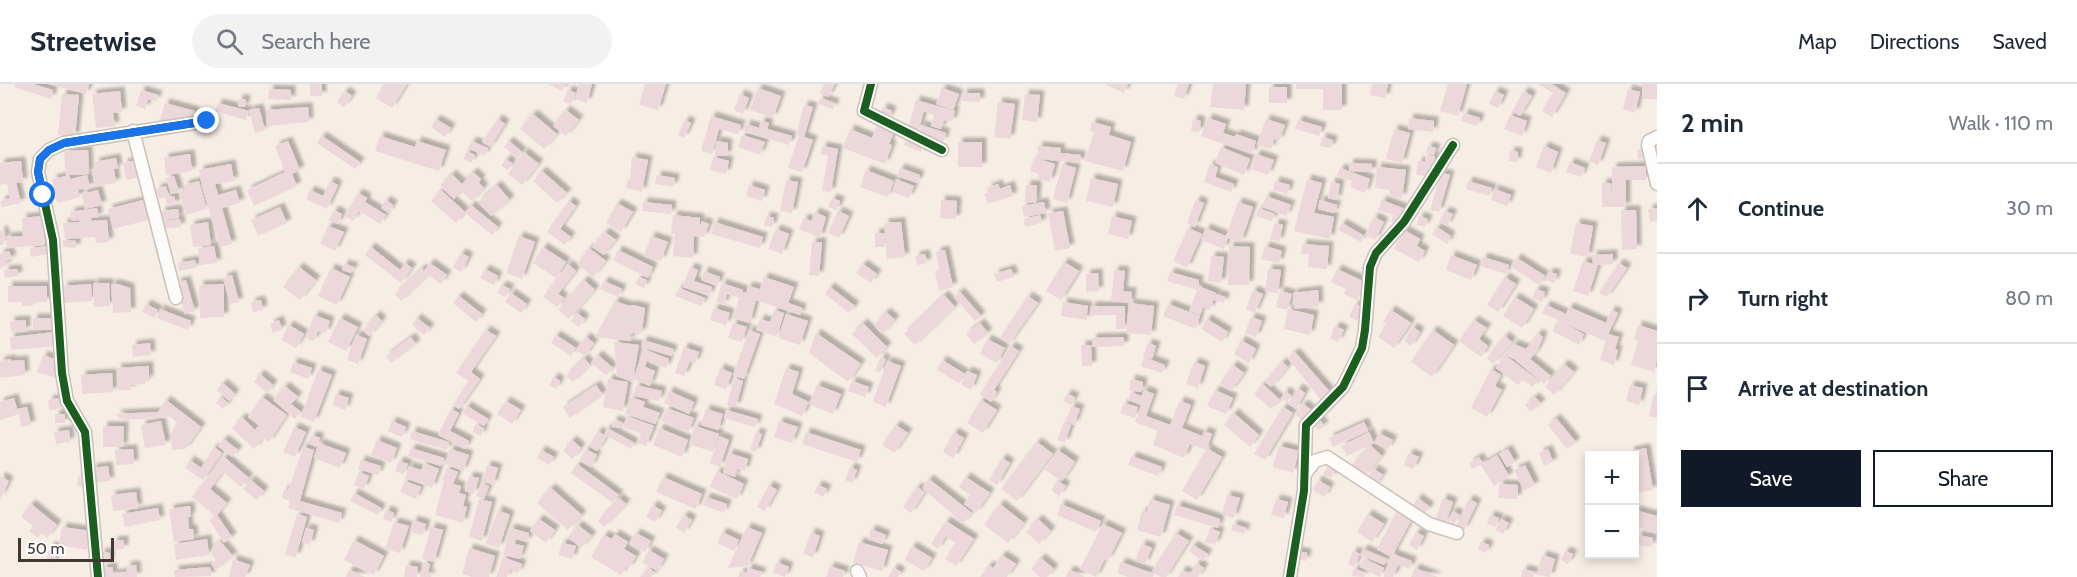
<!DOCTYPE html>
<html lang="en">
<head>
<meta charset="utf-8">
<style>
  :root { --surface:#fff; --page:#f2f2f3; --text:#1f2937; --muted:#747a83; --line:#e0e1e3; --accent:#111827 }
  body { margin:0; font-family:Cabin,sans-serif; background:var(--page); color:var(--text) }
  .controls { position:absolute; right:18px; bottom:18px; display:grid; overflow:hidden; border-radius:0px; box-shadow:0 3px 9px #0003 }
  .controls button { width:54px; height:54px; display:grid; place-items:center; padding:0; border:0; border-bottom:2px solid var(--line); background:var(--surface); color:var(--text); font:30px sans-serif }
  .scale { position:absolute; left:18px; bottom:15px; width:96px; box-sizing:border-box; padding-left:6px; border:3px solid #413831; border-top:0; font-size:16px; line-height:21px; white-space:nowrap; color:#413831; -webkit-text-stroke:4px #fff; paint-order:stroke }
  .stop { position:absolute; width:18px; height:18px; margin:-14px; border:4px solid #1a73e8; border-radius:50%; background:#fff }
  .stop.end { background:#1a73e8; border-color:#fff; box-shadow:0 2px 6px #0008 }
  .list { margin:0; padding:0; list-style:none }
  h2 { display:flex; justify-content:space-between; align-items:center; height:78px; margin:0; padding:0 24px; font-size:26px }
  h2 small { font-size:20px; font-weight:400; color:var(--muted) }
  .list li { display:grid; grid-template-columns:39px 1fr auto; gap:18px; align-items:center; box-sizing:border-box; height:90px; padding:0 24px; border-top:2px solid var(--line) }
  .list b { display:block; font-size:22px; white-space:nowrap }
  .list em { font-size:20px; font-style:normal; color:var(--muted) }
  .actions { display:flex; gap:12px; padding:18px 24px }
  .actions a { flex:1; padding:14px 0; border:2px solid var(--accent); border-radius:0px; text-align:center; font-size:21px; color:var(--accent) }
  .actions .main { background:var(--accent); color:#fff }
  .icon { flex:none; width:33px; height:33px; fill:none; stroke:currentColor; stroke-width:2; stroke-linecap:round; stroke-linejoin:round }
  .map { position:relative; flex:none; width:1657px; height:493px; overflow:hidden }
  header { display:flex; align-items:center; gap:36px; box-sizing:border-box; height:84px; padding:0 30px; background:var(--surface); border-bottom:2px solid var(--line) }
  header strong { font-size:28px }
  nav { display:flex; gap:33px; margin-inline-start:auto; font-size:21px }
  .search { width:420px; height:54px; background:var(--page); display:flex; align-items:center; gap:15px; box-sizing:border-box; padding:0 21px; border-radius:33px; color:var(--muted); font-size:22px }
  main { display:flex }
  aside { flex:1; background:var(--surface) }
  .map>svg:first-child { display:block }
  .building { fill:#ecd8da; filter:url(#shadow) }
  .lines { fill:none; stroke-linecap:round; stroke-linejoin:round }
  .street-casing { stroke:#c9c1ba; stroke-width:15 }
  .street { stroke:#fefcfb; stroke-width:12 }
  .cycleway-casing { stroke:#fff; stroke-width:11 }
  .cycleway { stroke:#1b5e20; stroke-width:8 }
  .route { stroke:#1a73e8; stroke-width:8 }
</style>
</head>
<body>
<header>
<strong>Streetwise</strong>
<div class="search"><svg class="icon" aria-label="search" viewBox="0 0 24 24"><circle cx="10" cy="10" r="6"/><path d="M15 15l6 6"/></svg>Search here</div>
<nav><a>Map</a><a>Directions</a><a>Saved</a></nav>
</header>
<main>
<div class="map">
<svg width="1657" height="493" viewBox="0 0 1657 493">
  <defs>
    <filter id="shadow"><feDropShadow dx="4.5" dy="-4.5" stdDeviation="1.5" flood-color="#0004"/></filter>
  </defs>
  <rect width="100%" height="100%" fill="#f6ede4"/>
  <g class="building">
    <path d="M15,0H33L53,6L51,15L14,3Z"/>
    <path d="M49,0H89L86,10Z"/>
    <rect x="310" y="0" width="12" height="12"/>
    <path d="M384,0H407L392,24L376,14Z"/>
    <path d="M548,0H566L562,7Z"/>
    <path d="M579,0H592L587,19L575,15Z"/>
    <path d="M645,0H666L658,26L639,21Z"/>
    <path d="M824,0H835L828,13L820,9Z"/>
    <path d="M1104,0H1128L1124,9Z"/>
    <path d="M1178,0H1189L1184,15L1174,12Z"/>
    <path d="M1213,0H1246L1244,26L1210,23Z"/>
    <path d="M1296,0H1342V26H1323V5H1296Z"/>
    <path d="M1372,0H1388L1385,14L1370,11Z"/>
    <path d="M1448,0H1467L1458,32L1440,27Z"/>
    <path d="M1538,0H1551L1566,9L1552,33L1542,27L1553,9Z"/>
    <rect x="1642" y="0" width="15" height="15"/>
    <rect x="1269" y="3" width="18" height="16"/>
    <path d="M758,4L781,12L773,34L750,26Z"/>
    <path d="M942,4L959,10L953,26L936,20Z"/>
    <path d="M269,5L291,6V16L268,15Z"/>
    <path d="M1628,5L1640,8L1635,29L1623,25Z"/>
    <path d="M141,6L158,11L156,17L148,15L145,25L136,22Z"/>
    <path d="M568,6L576,9L571,20L563,17Z"/>
    <path d="M120,7L122,28L113,29L115,42L96,44L92,10Z"/>
    <path d="M345,7L352,12L344,23L337,18Z"/>
    <path d="M1495,7L1504,11L1498,24L1489,20Z"/>
    <path d="M1524,7L1532,12L1520,32L1512,27Z"/>
    <path d="M963,9H980V18L962,17Z"/>
    <path d="M62,10L79,11L75,53L58,51Z"/>
    <path d="M740,10L749,14L743,30L734,26Z"/>
    <path d="M1025,10L1040,11L1037,38L1022,36Z"/>
    <path d="M820,14L835,19L833,25L818,20Z"/>
    <path d="M238,15H246L245,23H238Z"/>
    <path d="M916,16L955,27L952,38L944,36L941,45L931,42L934,31L924,27L918,48L908,45Z"/>
    <path d="M998,18L1015,20L1010,55L994,53Z"/>
    <path d="M165,19L195,27L192,37L182,34L179,43L159,38Z"/>
    <path d="M218,19L249,27L246,36L215,27Z"/>
    <path d="M804,21L813,23L804,53L813,56L802,88L788,84L799,52L796,51Z"/>
    <path d="M308,23L309,38L267,42L266,26Z"/>
    <path d="M883,23L892,27L889,35L880,32Z"/>
    <path d="M259,24L265,46L255,49L249,26Z"/>
    <path d="M566,26L579,36L566,52L553,42Z"/>
    <path d="M1464,29L1480,34L1477,42L1461,37Z"/>
    <path d="M533,30L557,50L544,65L520,45Z"/>
    <path d="M1510,31L1527,37L1522,52L1504,45Z"/>
    <path d="M711,32L741,41L738,50L719,45L712,70L701,67Z"/>
    <path d="M1208,34L1226,40L1223,49L1235,53L1236,50L1256,57L1252,70L1201,52Z"/>
    <path d="M1409,34L1434,37L1433,48L1408,45Z"/>
    <path d="M436,35L451,44L445,53L431,43Z"/>
    <path d="M498,35L505,40L490,63L482,58Z"/>
    <path d="M1193,35L1201,37L1199,48L1191,47Z"/>
    <path d="M1266,35L1285,41L1279,57L1274,55L1271,65L1257,61Z"/>
    <path d="M685,36L691,39L684,54L678,51Z"/>
    <path d="M1298,36L1322,43L1319,52L1295,45Z"/>
    <path d="M761,37L769,39L767,45L792,52L789,61L744,48L746,40L759,44Z"/>
    <path d="M1092,38L1111,43L1109,51L1131,58L1123,87L1085,77L1094,48L1090,47Z"/>
    <path d="M877,41L894,48L889,60L892,61L885,80L843,64L850,45L872,54Z"/>
    <path d="M921,41L946,49L943,58L919,49Z"/>
    <path d="M1394,45L1410,49L1402,79L1386,75Z"/>
    <path d="M742,51L765,58L760,71L738,63Z"/>
    <path d="M322,52L360,78L355,85L317,59Z"/>
    <path d="M380,52L415,63L417,57L446,66L439,87L375,67Z"/>
    <path d="M907,53L924,60L921,68L904,61Z"/>
    <path d="M1322,53L1333,56L1331,64L1320,62Z"/>
    <path d="M1597,56L1606,59L1598,81L1589,77Z"/>
    <path d="M288,57L300,86L292,90L297,102L254,122L247,106L285,88L275,62Z"/>
    <path d="M472,57L488,64L484,72L468,64Z"/>
    <path d="M509,57L522,68L517,74L504,63Z"/>
    <path d="M716,57L728,59L727,72L715,71Z"/>
    <rect x="958" y="58" width="24" height="25"/>
    <path d="M822,62L838,65L831,108L822,107L828,72L821,70Z"/>
    <path d="M1038,62L1061,64L1060,69L1081,71L1080,79L1039,75L1055,80L1050,98L1038,95L1039,90L1030,87L1034,74L1037,75Z"/>
    <path d="M1428,62L1436,64L1434,71L1426,69Z"/>
    <path d="M1544,62L1558,68L1551,89L1536,83Z"/>
    <path d="M1221,63L1250,75L1244,91L1215,79Z"/>
    <path d="M1646,65L1648,74L1638,75L1637,66Z"/>
    <path d="M88,66L89,90L69,91L70,95L87,91L90,103L78,106L80,113L57,119L52,95L66,92L64,67Z"/>
    <path d="M467,67L475,71L471,79L463,75Z"/>
    <path d="M1510,67L1518,68L1517,78L1509,77Z"/>
    <path d="M524,68L539,80L522,101L508,90Z"/>
    <path d="M190,70L192,87L166,91L164,74Z"/>
    <path d="M1256,70L1274,76L1268,91L1251,85Z"/>
    <path d="M1426,71L1435,72L1432,93L1416,91L1418,77L1425,78Z"/>
    <path d="M632,73L648,76L642,108L626,104L628,95L630,96Z"/>
    <path d="M713,73L729,77L726,90L710,86Z"/>
    <path d="M116,74L118,84L114,85L116,99L95,102L92,86L96,85L95,78Z"/>
    <path d="M506,75L512,79L508,86L501,82Z"/>
    <path d="M137,76L139,93L126,96L123,79Z"/>
    <path d="M21,77L23,98L16,99L21,119L2,123L0,117L10,114L7,100L0,101V79Z"/>
    <path d="M1570,78L1585,84L1581,93L1566,88Z"/>
    <path d="M1349,79L1372,80V88L1349,87Z"/>
    <path d="M231,80L234,97L215,100L218,111L236,106L240,119L222,124L232,160L220,163L202,103L199,86Z"/>
    <path d="M1062,80L1076,84L1067,119L1053,115Z"/>
    <path d="M1210,80L1218,83L1215,93L1234,100L1231,108L1204,98Z"/>
    <path d="M1646,82V96H1626V123H1602V99H1611L1612,114V83Z"/>
    <path d="M1377,83L1406,86L1402,114L1389,112L1390,106L1375,104Z"/>
    <path d="M900,84L920,91L917,99L897,92Z"/>
    <path d="M1340,84L1370,95L1365,109L1350,103L1352,97L1337,92Z"/>
    <path d="M866,86L894,97L888,113L860,103Z"/>
    <path d="M542,87L567,109L557,119L533,97Z"/>
    <path d="M473,88L481,95L479,99L484,104L472,117L461,107L454,115L440,102L452,90L462,100Z"/>
    <path d="M1441,89L1450,91L1439,128L1430,126Z"/>
    <path d="M657,91L675,94L673,103L655,100Z"/>
    <path d="M174,92L179,108L171,110L166,94Z"/>
    <path d="M1091,94L1118,100L1113,123L1086,117Z"/>
    <path d="M896,95L914,102L909,114L892,108Z"/>
    <path d="M1307,95L1322,99L1314,129L1334,133L1330,155L1294,147Z"/>
    <path d="M786,96L798,98L792,129L780,127Z"/>
    <path d="M199,97L207,125L186,131L179,108L185,106L184,101Z"/>
    <path d="M330,97L338,101L327,125L306,115L310,106L323,112Z"/>
    <path d="M1275,97L1290,101L1287,110L1273,106Z"/>
    <path d="M1468,97L1492,104L1489,112L1466,105Z"/>
    <path d="M1331,98L1340,100L1337,116L1328,114Z"/>
    <path d="M998,100L1000,105L1010,101L1013,112L988,120L984,110L989,108L987,104Z"/>
    <path d="M497,101L510,116L491,132L478,118Z"/>
    <path d="M749,101L765,106L762,117L746,112Z"/>
    <path d="M1026,101H1037L1036,119L1025,118Z"/>
    <path d="M166,102L169,113L174,112L176,120L167,122L165,113L159,115L156,105Z"/>
    <path d="M1494,105L1511,111L1507,122L1491,116Z"/>
    <path d="M98,106L102,121L85,125L82,110Z"/>
    <path d="M441,106L465,128L456,139L431,117Z"/>
    <path d="M358,109L367,114L365,118L386,131L380,140L359,127L353,137L345,132Z"/>
    <path d="M1266,112L1291,121L1286,132L1262,123Z"/>
    <path d="M832,114L840,117L837,126L828,123Z"/>
    <path d="M143,116L148,136L113,145L108,125Z"/>
    <path d="M386,116L393,121L389,129L381,124Z"/>
    <path d="M941,116L957,117L956,135L940,134Z"/>
    <path d="M1196,116L1204,119L1195,143L1187,139Z"/>
    <path d="M1320,116L1337,121L1334,129L1318,125Z"/>
    <path d="M1382,116L1405,125L1399,141L1391,138L1393,131L1378,126Z"/>
    <path d="M569,117L576,122L560,145L571,153L565,161L547,148Z"/>
    <path d="M643,118L672,121L671,130L642,127Z"/>
    <path d="M1044,118L1046,129L1024,133L1022,122Z"/>
    <path d="M1238,118L1253,123L1241,158L1228,154L1224,165L1201,156L1206,144L1226,152Z"/>
    <path d="M617,119L633,128L621,148L606,139Z"/>
    <path d="M471,121L498,143L492,151L465,129Z"/>
    <path d="M280,123L287,139L258,152L251,136Z"/>
    <path d="M97,124L98,133L91,134L92,137L107,136L109,158L96,159L95,153L65,155L63,139L80,138L79,136L72,137L70,128Z"/>
    <path d="M1259,124L1275,130L1272,137L1256,132Z"/>
    <path d="M1657,124V137L1650,138L1648,125Z"/>
    <path d="M178,125L179,134L162,136L161,127Z"/>
    <path d="M334,126L342,130L338,140L329,136Z"/>
    <path d="M1621,126H1636L1637,165L1622,166Z"/>
    <path d="M838,127L849,132L839,154L828,149Z"/>
    <path d="M1063,127L1070,164L1055,167L1048,129Z"/>
    <path d="M1445,127L1453,130L1447,142L1439,138Z"/>
    <path d="M815,128L826,133L820,154L799,145L804,134L811,137Z"/>
    <path d="M673,131L700,134V142L702,137L709,140L704,153L694,152L693,174L673,172L675,150H671Z"/>
    <path d="M1040,131L1042,139L1025,143L1024,135Z"/>
    <path d="M42,132L45,161L7,164L6,153L23,152L22,134Z"/>
    <path d="M766,132L774,134L772,143L764,142Z"/>
    <path d="M1112,132L1132,137L1128,155L1108,150Z"/>
    <path d="M1419,132L1428,135L1425,143L1417,141Z"/>
    <path d="M1374,133L1384,138L1375,156L1365,151Z"/>
    <path d="M180,135L181,143L163,145L161,137Z"/>
    <path d="M208,138L211,161L193,163L190,141Z"/>
    <path d="M714,138L763,153L760,164L711,150Z"/>
    <path d="M901,138L905,173L887,175L885,153V163H875V149H885L884,139Z"/>
    <path d="M1275,139L1283,141L1279,158L1270,155Z"/>
    <path d="M1342,139L1364,152L1361,158L1338,146Z"/>
    <path d="M1576,139L1593,142L1588,173L1570,170Z"/>
    <path d="M328,142L344,148L335,167L320,160Z"/>
    <path d="M1437,143L1451,152L1447,160L1432,150Z"/>
    <path d="M1188,144L1202,150L1187,184L1173,177Z"/>
    <path d="M776,145L789,150L782,170L768,165Z"/>
    <path d="M3,146L6,154L3,155L4,160L0,161V147Z"/>
    <path d="M1404,146L1420,155L1417,162L1425,167L1419,178L1394,165Z"/>
    <path d="M605,148L616,156L604,171L592,163Z"/>
    <path d="M519,152L535,158L522,195L506,189Z"/>
    <path d="M651,152L668,158L661,177L644,172Z"/>
    <path d="M63,156L76,157V164L63,163Z"/>
    <path d="M812,158H822L819,192L809,191Z"/>
    <path d="M1302,160L1329,162L1327,185L1308,183L1309,170H1301Z"/>
    <path d="M47,162L48,170L31,173L30,164Z"/>
    <path d="M214,162L217,179L200,181L198,164Z"/>
    <path d="M1229,162L1250,163L1249,201H1228Z"/>
    <path d="M1265,162L1282,167L1279,179L1261,175Z"/>
    <path d="M371,163L400,186L405,179L412,184L401,199L365,171Z"/>
    <path d="M543,163L566,178L556,194L533,179Z"/>
    <path d="M589,164L606,177L593,193L577,180Z"/>
    <path d="M618,166L653,183L648,194L613,176Z"/>
    <path d="M945,166L953,203L939,207L935,187L939,186L936,168Z"/>
    <path d="M9,167L12,175L6,177L7,181L0,184V170Z"/>
    <path d="M461,169L469,173L461,188L453,183Z"/>
    <path d="M925,170L927,179L917,181L915,172Z"/>
    <path d="M1613,170V180L1598,181L1588,212L1573,207L1583,177L1593,180L1592,171Z"/>
    <path d="M1451,171L1477,181L1471,196L1446,186Z"/>
    <path d="M1211,172L1224,173L1221,199L1208,197Z"/>
    <path d="M1483,173L1509,181L1506,190L1480,182Z"/>
    <path d="M1517,174L1545,192L1539,201L1511,183Z"/>
    <path d="M195,176L196,184L179,187L178,179Z"/>
    <path d="M1064,178L1079,187L1061,216L1046,207Z"/>
    <path d="M430,179L447,191L441,200L428,191L401,217L395,210L422,184L424,187Z"/>
    <path d="M1619,179L1627,184L1607,213L1599,209Z"/>
    <path d="M344,180L354,183L351,189L342,186Z"/>
    <path d="M568,180L576,187L558,210L564,214L557,223L543,213Z"/>
    <path d="M863,180L877,190L871,199L856,189Z"/>
    <path d="M299,183L316,196L300,216L283,203Z"/>
    <path d="M690,183L698,186L694,197L712,203L709,212L683,203Z"/>
    <path d="M331,184L350,193L337,221L318,212Z"/>
    <path d="M17,185L18,192L5,194L4,186Z"/>
    <path d="M485,185L498,192L494,201L480,194Z"/>
    <path d="M1011,185L1014,193L997,198L994,190Z"/>
    <path d="M1268,185L1281,186L1278,209L1265,208Z"/>
    <path d="M1337,185L1365,198L1357,216L1344,210L1346,205L1331,198Z"/>
    <path d="M1114,186L1125,187L1123,207L1132,208L1131,219L1111,217Z"/>
    <path d="M704,187L720,193L717,202L701,196Z"/>
    <path d="M1170,188L1199,196L1198,202L1216,209L1210,226L1203,223L1200,231L1189,227L1197,206L1167,197Z"/>
    <path d="M1549,188L1557,190L1554,199L1546,196Z"/>
    <path d="M1098,189L1099,207L1086,208V190Z"/>
    <path d="M232,191L239,218L230,220L223,194Z"/>
    <path d="M639,193L647,196L644,204L635,200Z"/>
    <path d="M764,193L794,203L788,219L802,224L800,231L756,216Z"/>
    <path d="M1505,193L1516,200L1498,228L1487,221Z"/>
    <path d="M186,196L195,227L185,230L176,199Z"/>
    <path d="M584,196L595,206L569,235L558,226Z"/>
    <path d="M604,197L622,205L618,213L600,205Z"/>
    <path d="M93,199H109L110,222L94,223Z"/>
    <path d="M722,199L743,206V208L746,209L748,202L759,205L750,239L733,234L739,214L727,210L724,221L716,218Z"/>
    <path d="M91,200L92,217L64,219L63,202Z"/>
    <path d="M111,200H118L130,204L131,228L113,229Z"/>
    <path d="M224,200V233L200,234L199,201Z"/>
    <path d="M502,201L510,205L505,213L497,209Z"/>
    <path d="M8,202H47V218H33V222H22V218H8Z"/>
    <path d="M830,203L855,222L849,229L825,210Z"/>
    <path d="M679,204L705,214L701,222L675,212Z"/>
    <path d="M1536,205L1545,208L1542,218L1532,214Z"/>
    <path d="M1253,206L1263,210L1255,229L1246,225Z"/>
    <path d="M1318,206L1319,222L1295,225L1293,209Z"/>
    <path d="M1280,207L1292,210L1287,226L1276,223Z"/>
    <path d="M960,208L981,232L975,237L954,213Z"/>
    <path d="M511,209L527,220L521,229L505,218Z"/>
    <path d="M1216,210L1225,213L1224,219L1214,216Z"/>
    <path d="M944,211L955,223L915,261L904,250Z"/>
    <path d="M459,212L482,230L476,238L453,219Z"/>
    <path d="M1028,212L1038,219L1009,260L1000,254Z"/>
    <path d="M1515,213L1534,225L1522,244L1503,232Z"/>
    <path d="M261,216L263,226L253,228L251,218Z"/>
    <path d="M615,217L629,222L633,221L645,224L642,247L637,252L635,247L629,252L631,257L595,253Z"/>
    <path d="M1063,218L1088,222L1086,236L1061,232Z"/>
    <path d="M1129,219L1154,222L1151,251L1126,249Z"/>
    <path d="M146,220L158,226L155,234L142,228Z"/>
    <path d="M1168,220L1200,232L1196,245L1163,232Z"/>
    <path d="M1355,220L1363,223L1358,237L1349,233Z"/>
    <path d="M1546,221L1566,230L1569,223L1606,239L1611,226L1618,229L1605,257L1564,239L1584,250L1579,261L1552,247L1558,236L1542,229Z"/>
    <path d="M1091,222H1125V245H1116V231H1090Z"/>
    <path d="M714,224L730,229L726,241L710,236Z"/>
    <path d="M160,225L191,237L188,246L157,234Z"/>
    <path d="M1288,225L1314,231L1310,251L1284,245Z"/>
    <path d="M774,226L784,229L777,253L756,246L760,235L770,238Z"/>
    <path d="M1391,226L1411,239L1394,264L1378,253L1386,240L1383,238Z"/>
    <path d="M886,228L895,236L882,250L874,241Z"/>
    <path d="M577,229L585,235L579,243L571,237Z"/>
    <path d="M786,230L808,237L800,261L778,254Z"/>
    <path d="M314,231L330,237L326,249L318,247L314,257L306,254Z"/>
    <path d="M376,231L382,237L369,252L363,246Z"/>
    <path d="M1251,233L1262,237L1256,253L1245,249Z"/>
    <path d="M33,234H56L55,246H33Z"/>
    <path d="M340,234L358,243L346,267L328,258Z"/>
    <path d="M417,234L430,244L424,251L412,241Z"/>
    <path d="M1207,235L1228,248L1222,258L1201,245Z"/>
    <path d="M26,236V247L11,248L10,237Z"/>
    <path d="M279,236L282,245L273,249L270,240Z"/>
    <path d="M1474,236L1487,244L1479,255L1488,262L1481,273L1459,257Z"/>
    <path d="M733,239L747,243L742,258L728,254Z"/>
    <path d="M863,239L887,263L877,274L852,250Z"/>
    <path d="M980,239L988,249L974,260L966,250Z"/>
    <path d="M289,241L304,250L296,264L281,256Z"/>
    <path d="M1638,241L1657,247V276L1654,288L1631,281L1638,257L1634,256Z"/>
    <path d="M1335,242L1344,246L1338,258L1330,254Z"/>
    <path d="M1413,243L1420,248L1411,262L1404,257Z"/>
    <path d="M486,246L496,252L471,288L480,295L459,325L453,321L469,297L456,289Z"/>
    <path d="M749,246L760,250L744,295L733,291Z"/>
    <path d="M1433,246L1454,261L1432,293L1411,278Z"/>
    <path d="M55,248L57,262L11,266L10,253Z"/>
    <path d="M816,249L861,280L848,298L809,269Z"/>
    <path d="M1538,249L1543,253L1537,267L1530,275L1551,292L1544,300L1514,275L1505,271L1514,260L1526,265Z"/>
    <path d="M1608,250L1619,253L1615,265L1618,266L1614,281L1600,276Z"/>
    <path d="M356,251L367,255L358,280L347,276Z"/>
    <path d="M556,251L576,264L571,272L551,259Z"/>
    <path d="M1505,252L1512,258L1493,280L1487,274Z"/>
    <path d="M411,253L416,260L391,279L386,272Z"/>
    <path d="M586,253L594,259L585,272L576,266Z"/>
    <path d="M1124,253V262L1092,263V254Z"/>
    <path d="M987,255L1005,264L997,279L980,270Z"/>
    <path d="M643,256L673,265L671,272L641,263Z"/>
    <path d="M1241,256L1256,265L1249,279L1234,270Z"/>
    <path d="M614,258L639,261L633,295L644,265L669,275L666,284L647,277L645,283L655,287L650,302L633,295L632,298L617,292Z"/>
    <path d="M150,259L151,271L133,273L132,261Z"/>
    <path d="M1148,259L1156,262L1152,275L1143,272Z"/>
    <path d="M1081,261H1091L1092,282H1082Z"/>
    <path d="M1011,262L1019,267L994,306L997,308L991,318L980,310Z"/>
    <path d="M684,263L699,268L695,279L690,277L684,292L675,289Z"/>
    <path d="M1295,268L1330,308L1321,316L1288,274Z"/>
    <path d="M43,271L60,277L55,294L37,288Z"/>
    <path d="M598,271L613,284L606,291L591,279Z"/>
    <path d="M1505,271L1538,296L1533,303L1522,295L1518,301L1496,284Z"/>
    <path d="M881,273L886,275L880,289L875,287Z"/>
    <path d="M1144,273L1165,281L1162,289L1141,282Z"/>
    <path d="M584,274L590,281L573,298L566,292Z"/>
    <path d="M11,275V277L24,276L25,291L0,294V277Z"/>
    <path d="M942,276L965,290L959,299L937,286Z"/>
    <path d="M887,277L901,282L886,323L873,318Z"/>
    <path d="M293,278L312,284L308,295L290,288Z"/>
    <path d="M1194,278L1205,282L1198,304L1186,300Z"/>
    <path d="M1282,278L1288,283L1271,303L1265,298Z"/>
    <path d="M1564,280L1574,288L1554,311L1545,303Z"/>
    <path d="M1233,281L1244,289L1231,307L1220,299Z"/>
    <path d="M149,282V296H145V300L131,301V306H118L117,284Z"/>
    <path d="M720,284L732,289L726,305L714,301Z"/>
    <path d="M786,284L799,288L792,310L809,318L802,332L774,320Z"/>
    <path d="M1491,285L1501,291L1495,302L1502,306L1487,333L1471,324Z"/>
    <path d="M318,286L332,291L314,338L301,333Z"/>
    <path d="M967,287L977,291L971,306L961,301Z"/>
    <path d="M112,289L113,308L82,310L81,291Z"/>
    <path d="M260,290L273,301L267,309L254,298Z"/>
    <path d="M554,293L560,297L556,305L549,301Z"/>
    <path d="M734,294L743,297L736,323L727,321Z"/>
    <path d="M608,295L628,298L623,327L603,323Z"/>
    <path d="M1131,295L1143,298L1141,308L1129,306Z"/>
    <path d="M852,297L869,303L865,313L848,307Z"/>
    <path d="M223,299L235,310L229,317L217,306Z"/>
    <path d="M1263,300L1280,316L1271,325L1254,310Z"/>
    <path d="M596,301L603,311L570,334L563,323Z"/>
    <path d="M636,301L662,307L659,317L634,312Z"/>
    <path d="M817,301L841,310L833,330L809,320Z"/>
    <path d="M1630,301L1643,304L1639,321L1626,317Z"/>
    <path d="M285,302L298,313L291,320L301,328L295,335L273,316Z"/>
    <path d="M1298,304L1305,309L1296,325L1288,320Z"/>
    <path d="M1144,306L1154,310L1146,332L1170,341L1180,317L1191,321L1182,344L1202,352L1204,347L1212,350L1207,364L1222,373L1197,416L1182,407L1206,366L1190,360L1184,374L1153,361L1158,347L1135,338L1141,321L1128,316L1131,308L1141,312Z"/>
    <path d="M1215,306L1233,314L1226,330L1207,322Z"/>
    <path d="M669,307L694,318L689,330L664,319Z"/>
    <path d="M1285,307L1291,311L1287,318L1281,315Z"/>
    <path d="M336,310L349,314L345,326L332,321Z"/>
    <path d="M1067,310L1075,313L1071,321L1063,317Z"/>
    <path d="M1654,310L1657,311V334L1649,332Z"/>
    <path d="M221,313L228,319L223,325L216,319Z"/>
    <path d="M262,313L287,331L269,358L263,354L254,365L232,344L242,333L255,346L259,341L248,333Z"/>
    <path d="M631,313L645,318L643,323L660,329L655,340L625,330Z"/>
    <path d="M1535,313L1541,320L1530,328L1525,321Z"/>
    <path d="M14,314L17,325L27,323L31,341L21,343L19,330L0,336V318Z"/>
    <path d="M59,314L60,325L49,326L48,316Z"/>
    <path d="M166,316L201,343L185,365L172,366L171,349L178,340L171,333L123,336L115,330L158,328Z"/>
    <path d="M981,316L997,326L983,349L967,339Z"/>
    <path d="M506,317L521,326L512,340L497,330Z"/>
    <path d="M1124,319L1138,323L1135,334L1120,329Z"/>
    <path d="M1303,320L1313,327L1306,338L1295,331Z"/>
    <path d="M467,322L488,335L484,342L462,329Z"/>
    <path d="M1071,322L1080,325L1074,341L1066,338Z"/>
    <path d="M1283,323L1293,329L1265,376L1254,370Z"/>
    <path d="M667,324L694,334L688,348L662,337Z"/>
    <path d="M451,325L459,329L450,347L469,357L465,365L438,351Z"/>
    <path d="M706,325L723,330L718,346L701,341Z"/>
    <path d="M726,326L758,335L755,343L724,334Z"/>
    <path d="M1234,329L1259,351L1250,363L1224,341Z"/>
    <rect x="55" y="330" width="10" height="9"/>
    <path d="M627,332L654,342L646,362L638,359L641,350L623,343Z"/>
    <path d="M1318,333L1324,342L1318,346L1311,338Z"/>
    <path d="M1556,334L1576,358L1567,365L1548,341Z"/>
    <path d="M613,336L622,338V344L612,343Z"/>
    <path d="M161,337L166,361L145,364L141,341Z"/>
    <path d="M392,337L406,343L402,353L388,347Z"/>
    <path d="M779,337L798,343L792,359L774,353Z"/>
    <path d="M1064,338L1071,341L1065,359L1057,356Z"/>
    <path d="M1364,338L1368,347L1333,363L1329,354Z"/>
    <path d="M476,340L484,344L481,352L473,348Z"/>
    <path d="M896,341L908,349L894,369L882,361Z"/>
    <path d="M103,342H124L123,363H103Z"/>
    <path d="M695,342L719,350L713,368L689,360Z"/>
    <path d="M294,343L306,348L295,373L283,368Z"/>
    <path d="M607,344L634,359L631,365L607,352L597,367L589,362L598,347L604,351Z"/>
    <path d="M659,344L688,356L682,373L653,361Z"/>
    <path d="M69,346L70,358L56,360L54,348Z"/>
    <path d="M412,347L449,358L447,366L410,355Z"/>
    <path d="M756,348L762,350L756,368L750,366Z"/>
    <path d="M806,348L861,366L857,378L802,360Z"/>
    <path d="M954,348L964,354L953,374L943,368Z"/>
    <path d="M1369,348L1374,359L1347,372L1341,362Z"/>
    <path d="M1379,349L1393,356L1388,365L1374,359Z"/>
    <path d="M312,351L320,354L316,363L308,359Z"/>
    <path d="M719,352L729,356L720,383L710,379Z"/>
    <path d="M224,355L238,366L232,373L218,362Z"/>
    <path d="M377,356L397,364L391,379L371,371Z"/>
    <path d="M572,356L581,364L572,375L563,367Z"/>
    <path d="M1037,358L1053,370L1017,417L1001,405Z"/>
    <path d="M319,359L346,369L340,384L314,374Z"/>
    <path d="M1370,361L1382,372L1363,393L1351,382Z"/>
    <path d="M1279,362L1299,367L1293,389L1273,383Z"/>
    <path d="M214,363L222,369L203,396L185,384L190,376L201,384Z"/>
    <path d="M303,363L314,366L300,417L342,429L339,439L288,424L290,417L282,414L284,405L288,407Z"/>
    <path d="M411,364L444,374L441,382L408,372Z"/>
    <path d="M1646,364L1653,406L1636,409L1635,372H1630V367Z"/>
    <path d="M133,365L134,380L116,381L115,366Z"/>
    <path d="M450,365L469,371L463,387L445,380Z"/>
    <path d="M586,365L597,371L591,383L579,377Z"/>
    <path d="M1508,365L1515,378L1507,383L1499,370Z"/>
    <path d="M1548,365L1553,378L1544,382L1539,369Z"/>
    <path d="M541,366L554,373L549,381L537,374Z"/>
    <path d="M1058,366L1075,378L1062,397L1045,386Z"/>
    <path d="M729,369L748,375L745,387L737,385L735,393L723,389Z"/>
    <path d="M1409,369L1419,373L1413,385L1404,381Z"/>
    <path d="M1497,371L1509,392L1494,402L1481,381Z"/>
    <path d="M1132,372L1162,383L1158,392L1128,381Z"/>
    <path d="M224,373L249,394L241,403L223,388L210,405L227,419L217,431L232,453L224,459L209,436L215,432L192,413Z"/>
    <path d="M1479,373L1483,380L1472,385L1469,379Z"/>
    <path d="M1002,374L1010,379L997,401L989,396Z"/>
    <path d="M361,376L381,382L378,391L358,385Z"/>
    <path d="M399,377L408,380L404,390L395,387Z"/>
    <path d="M424,379L439,385L432,404L405,394L409,382L421,386Z"/>
    <path d="M1330,379L1337,383L1331,394L1323,390Z"/>
    <path d="M577,380L619,411L613,419L571,389Z"/>
    <path d="M487,381L498,384L493,401L482,397Z"/>
    <path d="M1525,381L1535,401L1524,407L1514,386Z"/>
    <path d="M108,382L110,397L93,399L92,384Z"/>
    <path d="M850,383L857,386L852,399L845,396Z"/>
    <path d="M447,384L458,388L453,400L461,402L459,409L466,411L463,422L467,423L463,439L435,431L444,397L442,396Z"/>
    <path d="M1374,385L1383,391L1374,403L1366,397Z"/>
    <path d="M717,387L744,400L737,415L710,403Z"/>
    <path d="M359,388L369,392L364,405L354,401Z"/>
    <path d="M0,392L9,397L0,415Z"/>
    <path d="M78,392L88,393L86,403L77,402Z"/>
    <path d="M469,392L479,394L474,410L465,407Z"/>
    <path d="M663,393L702,410L696,425L656,408Z"/>
    <path d="M966,393L990,409L976,429L964,420L970,411L959,403Z"/>
    <path d="M929,395L972,429L963,439L922,404Z"/>
    <path d="M251,396L264,407L257,416L243,405Z"/>
    <path d="M1318,396L1330,403L1324,413L1313,406Z"/>
    <path d="M405,397L421,403L416,415L400,408Z"/>
    <path d="M1058,397L1066,402L1059,412L1051,406Z"/>
    <path d="M482,399L489,402L484,415L476,412Z"/>
    <path d="M1499,400L1518,401L1517,415L1498,414Z"/>
    <path d="M769,401L777,406L765,427L757,423Z"/>
    <path d="M818,401L827,405L823,413L814,408Z"/>
    <path d="M917,403L925,408L911,429L903,423Z"/>
    <path d="M551,404L582,431L568,446L537,419Z"/>
    <path d="M136,408L138,424L113,427L111,411Z"/>
    <path d="M354,409L381,424L378,431L350,417Z"/>
    <path d="M1227,411L1240,414L1234,434L1222,430Z"/>
    <path d="M706,413L727,420L724,429L703,421Z"/>
    <path d="M619,414L626,420L604,443L598,437Z"/>
    <path d="M1418,414L1430,423L1425,429L1413,421Z"/>
    <path d="M1443,414L1453,418L1445,441L1435,437Z"/>
    <path d="M479,415L492,418L482,457L469,453Z"/>
    <path d="M1150,415L1170,421L1161,453L1137,446L1142,427L1147,428Z"/>
    <path d="M1276,415L1288,418L1284,434L1271,431Z"/>
    <path d="M1469,415L1477,419L1464,446L1456,442Z"/>
    <path d="M31,420L57,441L47,454L42,449L38,454L29,447L33,442L21,433Z"/>
    <path d="M1000,420L1024,439L1008,459L984,441Z"/>
    <path d="M1061,420L1101,437L1096,448L1057,431Z"/>
    <path d="M653,421L662,427L655,438L646,433Z"/>
    <path d="M1177,421L1220,435L1218,444L1174,431Z"/>
    <path d="M190,422L191,433H188L189,445H193L194,455L174,458L169,425Z"/>
    <path d="M158,424L160,436L125,443L122,430Z"/>
    <path d="M386,426L394,429L391,438L383,435Z"/>
    <path d="M498,426L510,431L499,464L486,459Z"/>
    <path d="M1635,426L1657,432V449L1635,442Z"/>
    <path d="M1397,427L1412,435L1393,470L1412,477L1410,485L1398,481L1393,493H1384L1391,473L1377,465Z"/>
    <path d="M1453,427L1460,431L1454,440L1448,435Z"/>
    <path d="M297,430L307,433L296,473L285,471Z"/>
    <path d="M1368,430L1384,440L1372,458L1357,448Z"/>
    <path d="M684,431L692,436L684,449L676,443Z"/>
    <path d="M1490,431L1499,434L1496,443L1487,440Z"/>
    <path d="M539,435L555,446L546,459L530,447Z"/>
    <path d="M1038,435L1051,447L1039,460L1026,448Z"/>
    <path d="M1501,435L1509,439L1503,450L1495,446Z"/>
    <path d="M413,436L426,440L423,451L410,448Z"/>
    <path d="M946,437L974,455L956,482L945,475L956,459L946,452L938,465L931,460Z"/>
    <path d="M394,438L409,442L400,469L385,465Z"/>
    <path d="M1103,440L1122,449L1108,476L1105,475L1096,493L1080,485Z"/>
    <path d="M1233,440L1246,444L1244,450L1231,446Z"/>
    <path d="M578,441L592,452L581,464L568,453Z"/>
    <path d="M62,443L91,447L87,466L59,461Z"/>
    <path d="M431,443L443,446L434,478L422,475Z"/>
    <path d="M747,443L762,449L748,482L728,484Z"/>
    <path d="M306,444L314,446L310,461L302,458Z"/>
    <path d="M510,444L529,449L527,458L516,455L515,460L524,462L520,475L503,471Z"/>
    <path d="M1210,444L1220,448L1215,461L1205,458Z"/>
    <path d="M871,445L886,451L882,460L868,455Z"/>
    <path d="M722,448L739,456L734,467L717,459Z"/>
    <path d="M811,448L820,452L813,473L803,470Z"/>
    <path d="M1416,448L1424,452L1417,466L1409,461Z"/>
    <path d="M636,449L651,457L645,468L630,459Z"/>
    <path d="M1176,449L1189,457L1166,493H1161L1152,487Z"/>
    <path d="M615,450L628,458L624,465L636,472L629,484L626,483L621,491L591,473L604,451L612,455Z"/>
    <path d="M1638,451L1653,454L1651,463L1636,461Z"/>
    <path d="M207,455L209,471L176,476L174,460Z"/>
    <path d="M124,456V465L114,466L113,457Z"/>
    <path d="M354,456L384,472L374,491L344,476Z"/>
    <path d="M220,457L233,472L216,486L211,480L216,475L211,470L213,468L211,465Z"/>
    <path d="M859,458L888,466L882,487L853,479Z"/>
    <path d="M1481,458L1489,461L1486,469L1478,466Z"/>
    <path d="M562,459L576,462L572,475L558,471Z"/>
    <path d="M1142,460L1152,464L1145,480L1135,476Z"/>
    <path d="M1193,461L1208,470L1203,477L1189,467Z"/>
    <path d="M50,462L58,464L54,479L46,477Z"/>
    <path d="M912,462L932,474L924,487L905,476Z"/>
    <path d="M469,464L495,472L489,493H472L462,490Z"/>
    <path d="M1363,465L1387,475L1384,481L1360,471Z"/>
    <path d="M649,466L664,475L657,487L642,478Z"/>
    <path d="M1297,467L1307,469L1306,477L1295,475Z"/>
    <path d="M1353,467L1360,470L1354,483L1348,480Z"/>
    <path d="M1565,467L1573,470L1568,480L1561,476Z"/>
    <path d="M101,468L110,469L109,480L100,479Z"/>
    <path d="M1002,471L1016,480L1007,493H980L989,481L993,484Z"/>
    <path d="M1542,471L1555,475L1550,493L1537,491Z"/>
    <path d="M503,473L522,480L518,489L510,486L507,493H496Z"/>
    <path d="M1041,474L1054,485L1047,493H1040L1031,485Z"/>
    <path d="M1364,474L1384,484L1380,493L1360,483Z"/>
    <path d="M233,475L250,481L245,493H229Z"/>
    <path d="M424,478L430,480L428,490L431,491V493H420Z"/>
    <path d="M777,478L789,483L785,493L773,488Z"/>
    <path d="M1121,478L1154,490L1153,493H1128L1117,489Z"/>
    <path d="M1197,479L1204,484L1198,493H1178L1182,486L1190,490Z"/>
    <path d="M136,481L137,493H103L102,484L113,483V490L127,488L126,482Z"/>
    <path d="M406,481L418,483L417,493H404Z"/>
    <path d="M830,482L845,487L843,493H826Z"/>
    <path d="M210,483L211,492L175,493L174,486Z"/>
    <path d="M649,483L655,489L651,493H640Z"/>
    <path d="M748,484L762,488L760,493H738L740,488L746,490Z"/>
    <path d="M894,484L901,488L898,493H888Z"/>
    <path d="M1415,484L1438,493H1411Z"/>
    <path d="M1354,485L1365,489L1364,493L1351,492Z"/>
    <path d="M1523,485L1535,488L1533,493H1521Z"/>
    <path d="M349,486L365,493H346Z"/>
    <path d="M1069,486L1085,493H1066Z"/>
  </g>
  <g class="lines">
    <defs>
      <g id="street">
        <path d="M871,0L864,27L942,66"/>
        <path d="M133,47L176,214"/>
        <path d="M1657,53L1649,57L1648,61L1657,100"/>
        <path d="M1305,390L1315,377L1327,373L1429,440L1457,449"/>
        <path d="M857,487L860,493"/>
        <path d="M98,493L85,348L67,317L62,289L53,156L38,88L40,75L49,66L64,59L207,37"/>
        <path d="M1290,493L1304,407L1306,341L1343,303L1362,264L1365,246L1370,183L1376,169L1404,138L1453,61"/>
      </g>
    </defs>
    <use href="#street" class="street-casing"/>
    <use href="#street" class="street"/>
    <defs>
      <g id="cycleway">
        <path d="M871,0L864,27L942,66"/>
        <path d="M98,493L85,348L67,317L62,289L53,156L38,88L40,75L49,66L64,59L207,37"/>
        <path d="M1290,493L1304,407L1306,341L1343,303L1362,264L1365,246L1370,183L1376,169L1404,138L1453,61"/>
      </g>
    </defs>
    <use href="#cycleway" class="cycleway-casing"/>
    <use href="#cycleway" class="cycleway"/>
  </g>
  <g class="lines">
    <path class="route" d="M43,111L38,88L40,75L49,66L64,59L207,37"/>
  </g>
</svg>
<div class="controls">
<button>+</button>
<button>−</button>
</div>
<div class="scale">50 m</div>
<div class="stop" style="left:43px;top:111px"></div>
<div class="stop end" style="left:207px;top:37px"></div>
</div>
<aside>
<h2>2 min<small>Walk · 110 m</small></h2>
<ul class="list">
<li><svg class="icon" aria-label="ahead" viewBox="0 0 24 24"><path d="M12 20V5M6 11l6-6 6 6"/></svg><div><b>Continue</b></div><em>30 m</em></li>
<li><svg class="icon" aria-label="right" viewBox="0 0 24 24"><path d="M7 20v-9h11M14 6l5 5-5 5"/></svg><div><b>Turn right</b></div><em>80 m</em></li>
<li><svg class="icon" aria-label="arrive" viewBox="0 0 24 24"><path d="M6 21V4h12l-3 4 3 4H6"/></svg><div><b>Arrive at destination</b></div></li>
</ul>
<div class="actions"><a class="main">Save</a><a>Share</a></div>
</aside>
</main>
</body>
</html>
